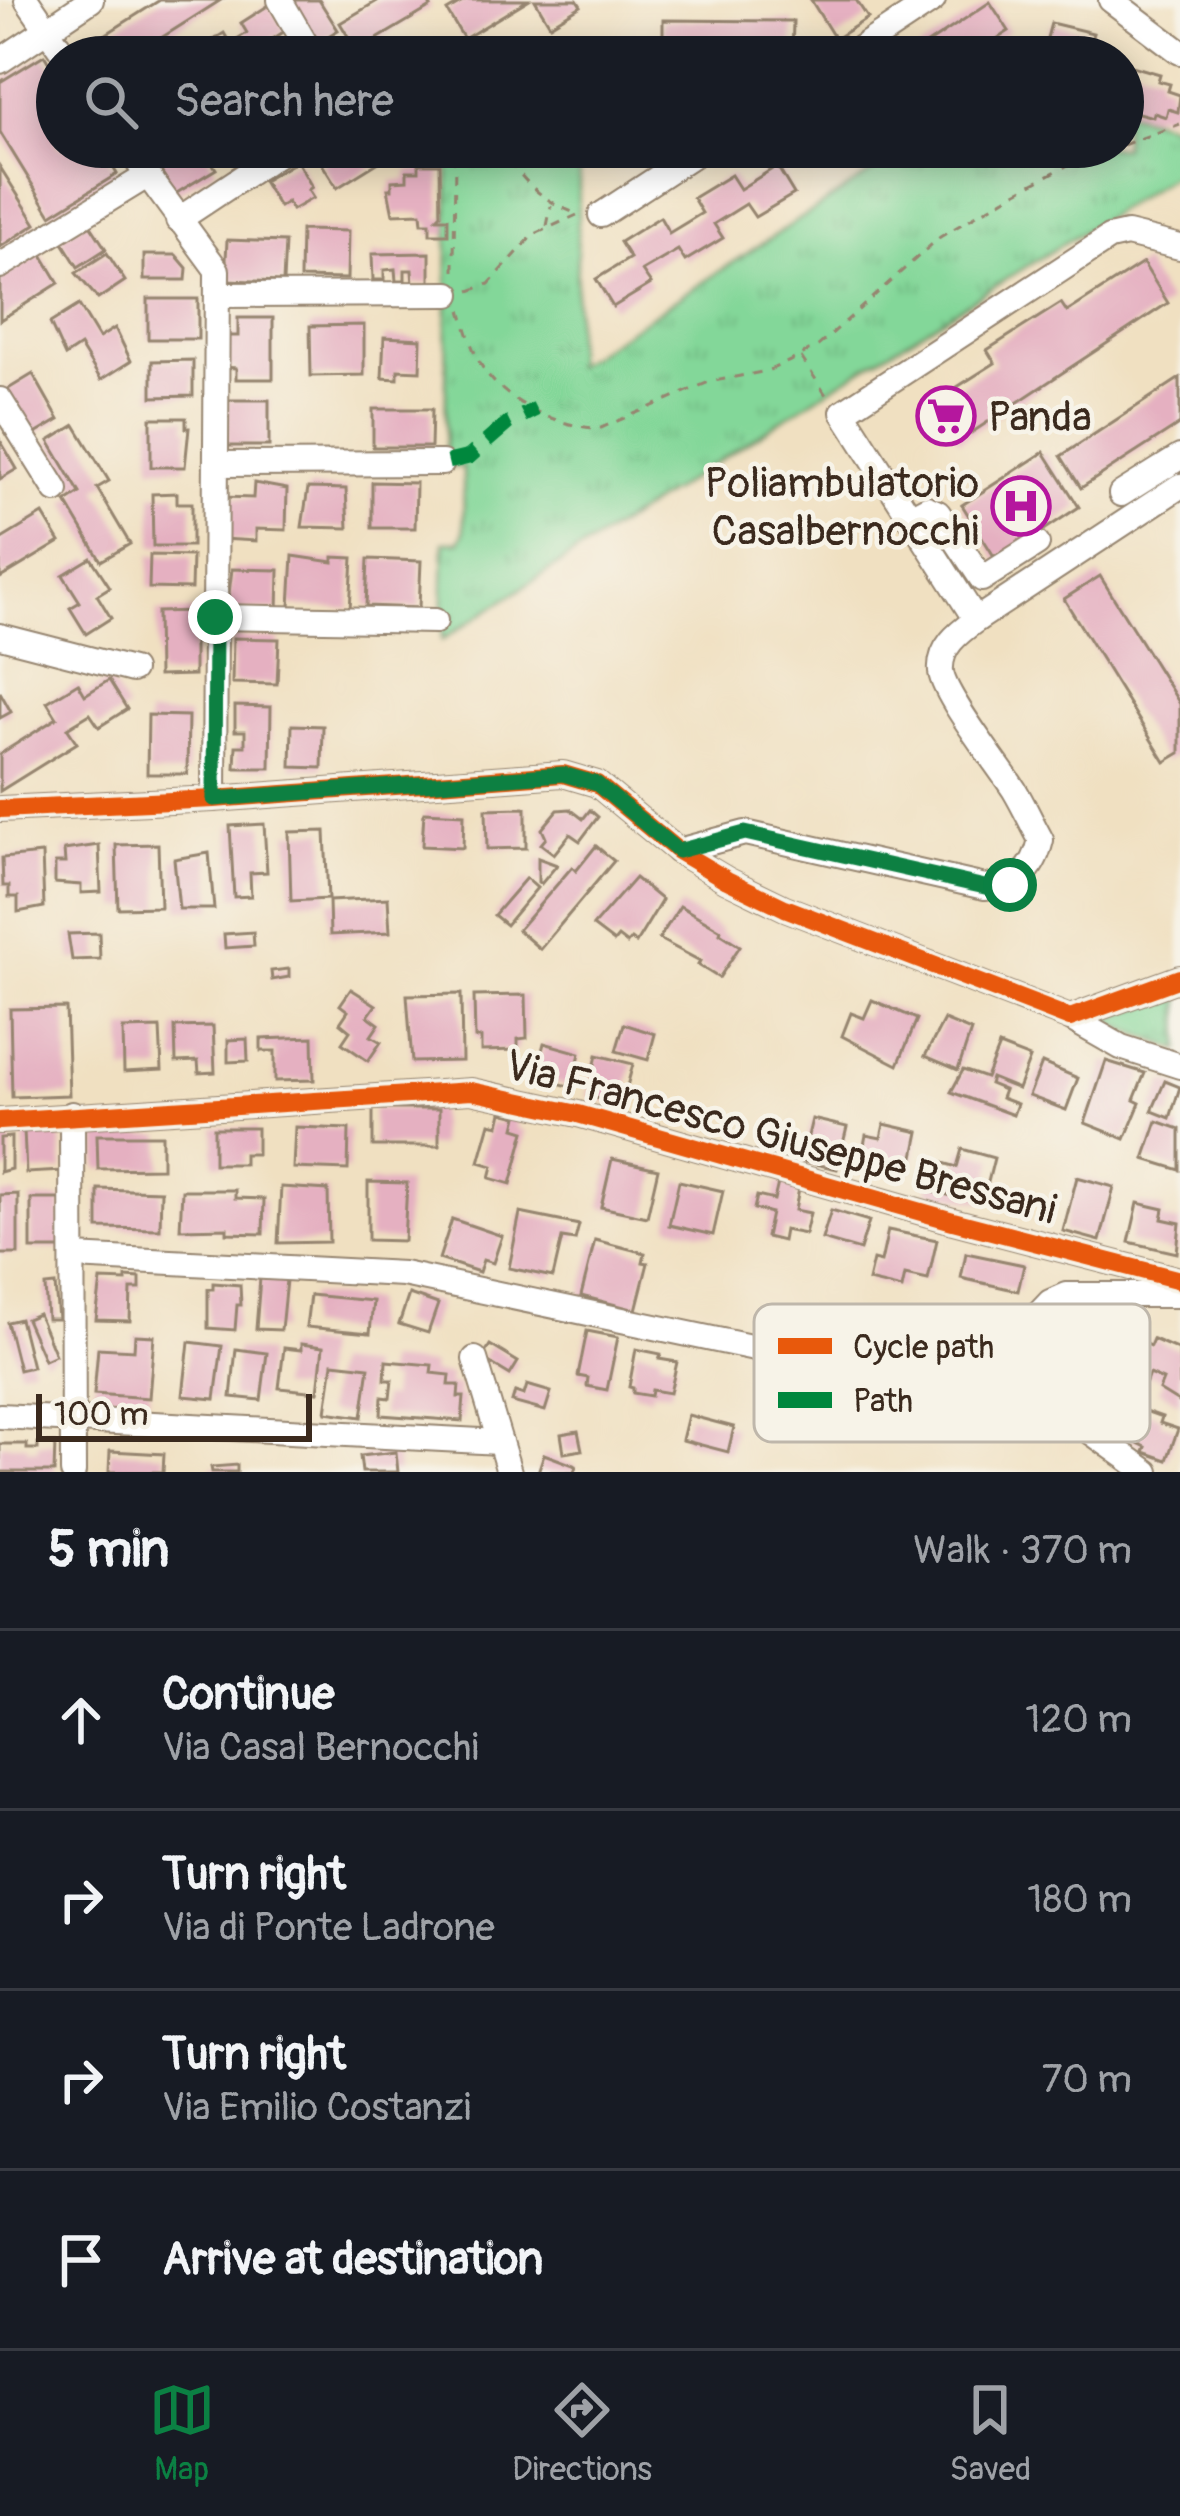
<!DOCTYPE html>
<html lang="en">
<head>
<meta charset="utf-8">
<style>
  :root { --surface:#171b24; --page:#20242c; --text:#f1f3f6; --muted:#9ea1a6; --line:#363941; --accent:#0b8043 }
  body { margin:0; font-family:Pangolin,sans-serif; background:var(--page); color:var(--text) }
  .scale { position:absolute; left:36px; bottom:30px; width:276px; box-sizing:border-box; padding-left:12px; border:6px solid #3b2a1e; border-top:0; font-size:33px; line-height:42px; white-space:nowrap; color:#3b2a1e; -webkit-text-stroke:9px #f7f3e8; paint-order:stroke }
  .stop { position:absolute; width:36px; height:36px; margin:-27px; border:9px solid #0b8043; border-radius:50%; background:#fff }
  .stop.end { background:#0b8043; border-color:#fff; box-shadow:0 3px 12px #0008 }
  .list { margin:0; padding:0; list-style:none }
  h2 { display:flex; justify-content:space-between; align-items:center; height:156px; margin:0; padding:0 48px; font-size:51px }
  h2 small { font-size:39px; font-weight:400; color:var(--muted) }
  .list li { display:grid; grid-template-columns:78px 1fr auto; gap:36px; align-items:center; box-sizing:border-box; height:180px; padding:0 48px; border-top:3px solid var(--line) }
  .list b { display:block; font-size:45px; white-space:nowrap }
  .list p { margin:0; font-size:39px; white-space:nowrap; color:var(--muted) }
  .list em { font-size:39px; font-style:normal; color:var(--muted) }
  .icon { flex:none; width:66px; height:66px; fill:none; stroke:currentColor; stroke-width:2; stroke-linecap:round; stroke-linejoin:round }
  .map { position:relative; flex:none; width:1180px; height:1472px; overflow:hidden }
  .search { position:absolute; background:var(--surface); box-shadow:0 6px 30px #0003; left:36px; right:36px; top:36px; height:132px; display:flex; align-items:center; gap:30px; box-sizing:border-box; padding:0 42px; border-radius:66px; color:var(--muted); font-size:45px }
  .sheet { height:876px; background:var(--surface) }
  nav { display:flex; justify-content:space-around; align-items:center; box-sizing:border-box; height:168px; border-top:3px solid var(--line); background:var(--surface); font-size:33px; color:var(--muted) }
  nav a { display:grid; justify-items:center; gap:6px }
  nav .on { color:var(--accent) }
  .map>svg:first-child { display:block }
  .park { fill:url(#park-tufts); stroke:#5f805c; stroke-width:3 }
  .building { fill:#e5b0c1 }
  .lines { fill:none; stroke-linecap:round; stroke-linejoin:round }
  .minor-casing { stroke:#968570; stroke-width:28 }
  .path { stroke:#968570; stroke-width:3; stroke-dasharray:9 9; stroke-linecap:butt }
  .minor { stroke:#fff; stroke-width:24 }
  .quiet { stroke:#00873e; stroke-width:15; stroke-dasharray:30 15; stroke-linecap:butt }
  .cycleway-casing { stroke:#f7f3e8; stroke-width:26 }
  .cycleway { stroke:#e8590c; stroke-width:18 }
  .route { stroke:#0b8043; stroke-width:15 }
  .labels { text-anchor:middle; stroke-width:9; stroke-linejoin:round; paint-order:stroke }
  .poi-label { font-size:42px; fill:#3b2a1e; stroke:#f7f3e8; text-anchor:start }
  .street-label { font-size:42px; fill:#3b2a1e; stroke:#f7f3e8 }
  .key { fill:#f7f3e8; stroke:#bfb7ab; stroke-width:3 }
  .key-label { font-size:33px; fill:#3b2a1e }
</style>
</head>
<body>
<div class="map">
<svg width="1180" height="1472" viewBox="0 0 1180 1472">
  <defs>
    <pattern id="park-tufts" width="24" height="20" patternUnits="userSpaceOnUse" patternTransform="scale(3)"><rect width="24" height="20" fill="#83d799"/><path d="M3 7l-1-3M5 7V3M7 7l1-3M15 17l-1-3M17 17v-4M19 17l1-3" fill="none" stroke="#72b983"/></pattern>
  </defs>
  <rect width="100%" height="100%" fill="#f7f3e8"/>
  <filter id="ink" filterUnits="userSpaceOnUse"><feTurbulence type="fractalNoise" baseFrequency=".00833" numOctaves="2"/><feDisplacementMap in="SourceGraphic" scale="24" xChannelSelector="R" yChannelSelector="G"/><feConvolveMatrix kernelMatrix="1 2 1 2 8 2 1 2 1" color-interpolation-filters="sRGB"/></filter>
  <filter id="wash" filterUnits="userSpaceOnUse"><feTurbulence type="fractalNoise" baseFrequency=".004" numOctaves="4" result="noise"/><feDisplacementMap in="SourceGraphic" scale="48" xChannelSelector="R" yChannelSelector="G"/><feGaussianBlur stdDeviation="2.7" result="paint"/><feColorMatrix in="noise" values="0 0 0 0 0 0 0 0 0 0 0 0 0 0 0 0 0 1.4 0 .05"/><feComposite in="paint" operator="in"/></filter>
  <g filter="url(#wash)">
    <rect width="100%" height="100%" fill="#f0e0c1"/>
    <g class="park">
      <path d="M449,47L583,50L582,57H449Z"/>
      <path d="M1123,111L1180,127V171L823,393L442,640L444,542H459L464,532L463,467H445L449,147H580L574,366L911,147H1123Z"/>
      <path d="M1180,991V1050L1104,1021Z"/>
    </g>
    <g id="blocks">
      <g class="building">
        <path d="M160,0H221L131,57H70Z"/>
        <path d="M283,0H319L338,30L312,46Z"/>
        <path d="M379,0H427L431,7L357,51L340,23Z"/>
        <path d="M466,0H528L464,39L447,11Z"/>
        <path d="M535,0H577L581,6L550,25Z"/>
        <path d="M811,0H856L868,18L835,39Z"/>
        <path d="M990,2L1009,31L969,57H908Z"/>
        <path d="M269,5L285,31L262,46L268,55L201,57L197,50L224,33L230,43L247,33L241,23Z"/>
        <path d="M663,20L793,21L792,57H663Z"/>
        <path d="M1051,23L1093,33L1086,57H1042Z"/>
        <path d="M44,55L57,76V147H101L117,174L51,215L0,132V82Z"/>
        <path d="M1125,64L1160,74L1158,81L1170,84L1168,91L1180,95L1178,112L1168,109L1166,117L1154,113L1153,117L1123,109Z"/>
        <path d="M146,147H202L216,169L175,194Z"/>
        <path d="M348,147H381L373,152L379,162L337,188L322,164Z"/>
        <path d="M803,147H830L810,159Z"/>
        <path d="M297,161L312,187L308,190L313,198L292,210L287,202L279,207L263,181Z"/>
        <path d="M419,164H440L441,214L437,218H448V234H430V223H422L421,213L393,214L388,189H392V181L407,180V171H419Z"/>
        <path d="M777,166L794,194L755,217L746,204L714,224L723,238L685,261L678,250L642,271L651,284L613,307L596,279L630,258L620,242L660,217L669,233L702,213L693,198L731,175L740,189Z"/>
        <path d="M0,167L36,224L0,247Z"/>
        <path d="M87,220L106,249L78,267L60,238Z"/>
        <path d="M301,230L348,231L347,279L300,278Z"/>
        <path d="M227,240L285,242L283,282L225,280Z"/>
        <path d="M41,253L59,283L0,320V279Z"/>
        <path d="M107,253L125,281L98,299L76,273Z"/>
        <path d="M430,253V283L413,284L412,270H405V281H396L395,269L384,270V280H373L372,254Z"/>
        <path d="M144,255H176L187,268L186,280H144Z"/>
        <path d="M1143,263L1168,303L959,441L932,403L995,363L987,350L1061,303L1067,312Z"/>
        <rect x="148" y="299" width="50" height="40"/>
        <path d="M79,305L99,338L115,328L131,361L101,380L80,346L65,356L50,323Z"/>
        <path d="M238,318H273V379H236V368L223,367L224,336H238Z"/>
        <path d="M364,325V375L311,376L310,326Z"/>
        <path d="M384,337L421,339L420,371L398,370V379L382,378Z"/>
        <path d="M193,360V396L152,397V361Z"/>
        <path d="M33,374L59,420L32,436L5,391Z"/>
        <path d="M1180,378V424L1081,488L1061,456Z"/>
        <rect x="227" y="400" width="42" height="46"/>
        <path d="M373,409H432L431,447H373Z"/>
        <path d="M151,418H186V428H189L185,467H151Z"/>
        <path d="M75,425L109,481L97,488L130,544L101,561L66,502L80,493L49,441Z"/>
        <path d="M0,440L17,469L0,479Z"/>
        <path d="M1044,452L1079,507L997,561L962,505Z"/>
        <path d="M372,482L416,483L415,528H372Z"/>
        <path d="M254,483L287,489L286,530L256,529V541L222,539L223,497L253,498Z"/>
        <path d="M308,488L346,489L348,528L302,527Z"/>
        <path d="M177,493V503H192V546H153L152,494Z"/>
        <path d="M43,514L60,542L0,578V540Z"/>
        <path d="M150,555L192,556L191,589L149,588Z"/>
        <path d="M293,556L333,562V557L353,558L350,609L290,606Z"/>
        <path d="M91,558L110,587L97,595L111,618L86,634L70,608L80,602L63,575Z"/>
        <path d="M368,559L421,561L419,608L366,606Z"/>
        <path d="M232,569L279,570L278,611L227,610Z"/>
        <path d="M1100,576L1180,704V753L1165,762L1064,599Z"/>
        <path d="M194,611V675L158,676L157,612Z"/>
        <path d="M233,638L279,639L277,684L232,683Z"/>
        <path d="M109,680L127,709L99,727L90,714L67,728L77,743L0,791V754L57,718L47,702L78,683L85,695Z"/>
        <path d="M0,692L11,712L0,718Z"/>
        <path d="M235,706L271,707L270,768H235L236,746H245V731H235Z"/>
        <path d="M148,715L188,716L187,774H147Z"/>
        <path d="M292,725L323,726L322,768L291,767Z"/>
        <path d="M526,808V848L487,849L486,809Z"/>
        <path d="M570,809L583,819L590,810L598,817L580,841L570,834L554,854L541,844L546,838L542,829L558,810Z"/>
        <path d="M424,812L464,814L463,848L422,846Z"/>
        <path d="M264,824L267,872L250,873L251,896L234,897L230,826Z"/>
        <path d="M325,831L328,899L291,901L289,832Z"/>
        <path d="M158,844L160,907L118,908L116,845Z"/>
        <path d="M99,845L101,892L81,893V885L55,883V863H65L64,850Z"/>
        <path d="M596,846L614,861L540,949L518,930L572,867L576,871Z"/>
        <path d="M209,853L214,909H179L174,859Z"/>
        <path d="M42,854L44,907L18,912V897H9V886H3L2,858Z"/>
        <path d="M538,858L557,865L541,884L538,882Z"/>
        <path d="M526,878L537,888L506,925L494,915Z"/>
        <path d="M635,878L662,900L636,943L631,939L627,944L618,937L614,942L593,926Z"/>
        <path d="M388,898L390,932L330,935L329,901Z"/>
        <path d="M680,906L721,930L720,933L740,946L719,978L698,965L700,961L659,939Z"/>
        <path d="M253,932L254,946L225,948L224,934Z"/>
        <path d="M99,933L100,959L72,960L68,934Z"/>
        <path d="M289,969V977L272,980L271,971Z"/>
        <path d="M351,989L376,1005L368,1016L379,1024L371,1036L381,1042L368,1061L342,1043L350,1031L340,1023L348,1011L340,1005Z"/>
        <path d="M461,994L462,1061L412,1062L407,995Z"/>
        <path d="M526,995L527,1038L518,1039V1050L481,1051V1038H475L474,996Z"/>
        <path d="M872,1000L917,1019L898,1065L842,1036L851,1013L864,1018Z"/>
        <path d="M66,1008L69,1095L12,1097L10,1009Z"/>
        <path d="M944,1020L971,1031L958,1070L925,1056Z"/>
        <path d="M624,1024L655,1034L648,1060L616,1051Z"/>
        <path d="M213,1026L215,1072L199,1073L198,1061L176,1062L175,1027Z"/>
        <path d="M160,1028L162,1070L124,1072L123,1029Z"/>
        <path d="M313,1037L314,1080L275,1081V1051H261V1039Z"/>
        <path d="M247,1039L248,1061L228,1062V1040Z"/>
        <path d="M544,1043L580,1053L572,1087L535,1077Z"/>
        <path d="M999,1046L1030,1058L1018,1089L991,1078L989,1084L1004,1090L1001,1098L1017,1104L1013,1115L951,1092L963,1070L986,1078Z"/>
        <path d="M597,1055L633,1064L622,1105L588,1096Z"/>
        <path d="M1106,1061L1145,1073L1134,1100L1140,1103L1125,1139L1085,1123Z"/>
        <path d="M1042,1063L1078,1078L1066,1110L1029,1096Z"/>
        <path d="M1165,1081L1180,1087L1170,1118L1152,1111Z"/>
        <rect x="373" y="1109" width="66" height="37"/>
        <path d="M502,1112L518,1116L515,1128L525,1131L511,1184L490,1178L493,1166L479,1162L490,1123L499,1125Z"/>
        <path d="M812,1119L847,1127L837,1169L802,1161Z"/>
        <path d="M1157,1121L1180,1129V1170L1144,1159Z"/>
        <path d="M884,1124L919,1132L911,1171L861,1160L866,1135L881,1138Z"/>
        <path d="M295,1127L349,1129L348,1170L293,1168Z"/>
        <path d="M60,1128L63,1171L26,1173L24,1130Z"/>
        <path d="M214,1128H257V1154H244V1164H214Z"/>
        <path d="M97,1135H162V1168L98,1169Z"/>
        <path d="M11,1137V1169L0,1172V1138Z"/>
        <path d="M962,1149L994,1158L983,1202L928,1191L937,1161L957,1167Z"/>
        <path d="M612,1159L658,1169L647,1217L601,1207Z"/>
        <path d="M1077,1177L1114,1187L1100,1241L1063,1231Z"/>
        <path d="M679,1181L723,1191L713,1235L669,1225Z"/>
        <path d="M368,1182L407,1183L404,1241L368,1240Z"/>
        <path d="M778,1183L799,1188L795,1210L810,1213L805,1234L784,1230L782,1241L766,1237L771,1213L754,1209L757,1196L774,1200Z"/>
        <path d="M281,1187L328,1190L329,1242L278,1243Z"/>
        <path d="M98,1189L161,1191L160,1229L98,1228Z"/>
        <path d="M182,1190H235V1198L264,1199L263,1234L227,1233V1228L180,1229Z"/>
        <path d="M18,1194V1254H0V1195Z"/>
        <rect x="31" y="1199" width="30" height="50"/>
        <path d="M1138,1203L1164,1209L1162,1219L1180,1223L1177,1253L1129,1242Z"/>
        <path d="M831,1210L869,1221L860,1250L822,1239Z"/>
        <path d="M520,1213L579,1225L575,1240L562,1238L553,1277L509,1268Z"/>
        <path d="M452,1219L502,1236L493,1263L483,1260L479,1272L439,1259Z"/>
        <path d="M888,1230L937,1240L928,1280L905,1275L902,1289L868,1281L873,1260L881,1262Z"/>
        <path d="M595,1240L645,1253L643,1262L648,1263L636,1310L581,1296Z"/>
        <path d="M966,1253L1024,1265L1018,1291L961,1278Z"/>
        <path d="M126,1277L140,1278V1289H131L130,1321L96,1320L101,1280L126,1281Z"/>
        <path d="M260,1278L286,1280L281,1330L256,1329Z"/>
        <path d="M213,1283L240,1285L241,1305H237L235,1330L208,1328V1289H213Z"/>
        <path d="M55,1285L58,1319H47L45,1286Z"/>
        <path d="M409,1294L438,1304L428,1333L399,1324Z"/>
        <path d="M310,1295L373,1301L370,1333L306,1327Z"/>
        <path d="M38,1314L55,1355L44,1360L26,1319Z"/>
        <path d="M20,1319L32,1367L19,1370L7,1322Z"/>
        <path d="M587,1331L618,1337L607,1390L587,1386L588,1378L578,1376Z"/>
        <path d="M135,1335L154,1336L149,1398L94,1394L98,1348L134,1350Z"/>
        <path d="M1153,1339L1179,1350L1180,1403L1159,1390L1163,1380L1149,1374L1146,1382L1127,1374L1141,1342L1150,1346Z"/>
        <path d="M189,1342L222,1346L215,1399L183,1396Z"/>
        <path d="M301,1344L323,1347L318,1392L279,1388L284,1348L301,1350Z"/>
        <path d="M490,1345L518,1362L510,1375L482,1358Z"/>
        <path d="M236,1349L267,1353L261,1400L231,1397Z"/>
        <path d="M636,1349L661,1354L659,1359L677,1362L670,1393L652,1390L651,1396L633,1393V1388L629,1387Z"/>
        <path d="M386,1361L432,1365L431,1373L450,1375L449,1385H459L458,1397H464L462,1421L381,1415L382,1397L390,1398L392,1380H385Z"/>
        <path d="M333,1363L369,1367L362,1417L326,1412Z"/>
        <path d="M527,1385L551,1392L545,1411L512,1402L515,1392L524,1395Z"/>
        <path d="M1122,1398L1143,1405L1142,1410L1162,1417L1160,1423L1178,1429L1167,1460L1144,1452L1146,1447L1110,1430Z"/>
        <path d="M688,1415L734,1427L728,1452L682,1440Z"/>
        <path d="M578,1431L582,1450L564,1453L561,1434Z"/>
        <path d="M38,1443H55L54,1472H0V1444H27V1449H38Z"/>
        <path d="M110,1451L164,1454L163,1472H109Z"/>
        <path d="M396,1452L398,1472H362L360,1456Z"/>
        <path d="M544,1454L576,1466L574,1472H538Z"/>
        <path d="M237,1465V1472H212L211,1467Z"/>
      </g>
    </g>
  </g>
  <g filter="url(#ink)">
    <use href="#blocks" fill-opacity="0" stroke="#968570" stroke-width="3"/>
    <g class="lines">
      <defs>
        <g id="minor">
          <path d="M27,0L66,57"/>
          <path d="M280,0L313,57"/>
          <path d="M1111,0L1180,52"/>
          <path d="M847,57L933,0"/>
          <path d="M0,61L91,0"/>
          <path d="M127,147L217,270L214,799"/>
          <path d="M601,215L705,147"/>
          <path d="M178,220L288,147"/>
          <path d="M0,266L147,176"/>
          <path d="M217,295L449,294"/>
          <path d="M0,400L56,490"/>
          <path d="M216,464L442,463"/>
          <path d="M1121,494L1180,457"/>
          <path d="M910,517L927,508L938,513L982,579L1037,544"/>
          <path d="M215,617L435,621"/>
          <path d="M976,620L843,412L1109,238L1127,234L1180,247"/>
          <path d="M0,636L132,670"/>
          <path d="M0,809L214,799L563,774L597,784L678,851L727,880L785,908L1070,1018L1180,978"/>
          <path d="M678,851L745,833L985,887C1018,884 1033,873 1041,840C1032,824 1024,806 1015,791C999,766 944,696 941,672C939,647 958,633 976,620L1180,486"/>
          <path d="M1070,1018L1121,1047L1180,1066"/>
          <path d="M72,1114L73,1472"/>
          <path d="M0,1121L471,1091L578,1114L953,1221L1180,1280"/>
          <path d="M74,1257L403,1274L969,1393L1001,1398L1038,1394"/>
          <path d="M475,1359L509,1472"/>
          <path d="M0,1416L500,1442"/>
          <path d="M1147,1472L1038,1394L1026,1371V1334L1033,1320L1050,1302L1066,1295H1180"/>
        </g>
      </defs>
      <use href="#minor" class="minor-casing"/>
      <g class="path">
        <path d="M1123,145L1180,124"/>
        <path d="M499,147C525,181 535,197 577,214"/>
        <path d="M547,226L551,206"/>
        <path d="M454,271L455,147"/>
        <path d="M470,291L489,284L533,235L577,215"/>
        <path d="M461,310C467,330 472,353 485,371C507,403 563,429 601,428L709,382L767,371L790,361L818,346L940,237L1012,194L1072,163L1117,147"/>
        <path d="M801,357L828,398"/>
      </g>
      <use href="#minor" class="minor"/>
      <g class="quiet">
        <path d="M483,57L484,47"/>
        <path d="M448,462L469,457L508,423L536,409"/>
      </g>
      <defs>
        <g id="cycleway">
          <path d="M0,809L214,799L563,774L597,784L678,851L727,880L785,908L1070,1018L1180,978"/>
          <path d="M0,1121L471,1091L578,1114L953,1221L1180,1280"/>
        </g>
      </defs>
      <use href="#cycleway" class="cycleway-casing"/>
      <use href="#cycleway" class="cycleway"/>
    </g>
  </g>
  <g class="lines" filter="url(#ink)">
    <path class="route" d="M215,617L214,799L563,774L597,784L678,851L745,833L985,887L1010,885"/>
  </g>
  <defs>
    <symbol id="supermarket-ring" viewBox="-11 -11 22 22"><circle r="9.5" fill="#f7f3e8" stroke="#b5179e" stroke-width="1.5"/><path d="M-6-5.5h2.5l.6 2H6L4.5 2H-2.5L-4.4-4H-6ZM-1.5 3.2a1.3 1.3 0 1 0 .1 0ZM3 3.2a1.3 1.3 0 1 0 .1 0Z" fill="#b5179e"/></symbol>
    <symbol id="hospital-ring" viewBox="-11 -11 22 22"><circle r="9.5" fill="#f7f3e8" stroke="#b5179e" stroke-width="1.5"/><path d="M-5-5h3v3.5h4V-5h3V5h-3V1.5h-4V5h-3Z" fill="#b5179e"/></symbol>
  </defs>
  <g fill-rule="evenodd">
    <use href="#supermarket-ring" x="913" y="383" width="66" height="66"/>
    <use href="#hospital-ring" x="988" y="473" width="66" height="66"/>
  </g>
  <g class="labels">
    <g class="poi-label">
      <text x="988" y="431">Panda</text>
      <text x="979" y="497" text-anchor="end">Poliambulatorio<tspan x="979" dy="48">Casalbernocchi</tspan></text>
    </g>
    <g class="street-label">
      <text transform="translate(781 1136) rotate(15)" y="15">Via Francesco Giuseppe Bressani</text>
    </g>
  </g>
  <rect x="754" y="1304" width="396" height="138" rx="18" class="key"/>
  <rect x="778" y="1338" width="54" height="16" fill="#e8590c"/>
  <rect x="778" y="1392" width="54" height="16" fill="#00873e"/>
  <g class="key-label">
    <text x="853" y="1358">Cycle path</text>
    <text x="853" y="1412">Path</text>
  </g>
</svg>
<div class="scale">100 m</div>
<div class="stop" style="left:1010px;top:885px"></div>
<div class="stop end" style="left:215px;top:617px"></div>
<div class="search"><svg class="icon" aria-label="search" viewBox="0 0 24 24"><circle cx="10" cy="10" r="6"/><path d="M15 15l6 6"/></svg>Search here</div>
</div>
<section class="sheet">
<h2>5 min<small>Walk · 370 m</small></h2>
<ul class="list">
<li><svg class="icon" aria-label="ahead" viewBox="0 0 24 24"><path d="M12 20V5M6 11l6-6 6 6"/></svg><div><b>Continue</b><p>Via Casal Bernocchi</p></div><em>120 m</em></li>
<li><svg class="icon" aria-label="right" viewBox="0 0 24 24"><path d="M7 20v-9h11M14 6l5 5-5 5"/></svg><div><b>Turn right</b><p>Via di Ponte Ladrone</p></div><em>180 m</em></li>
<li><svg class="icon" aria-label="right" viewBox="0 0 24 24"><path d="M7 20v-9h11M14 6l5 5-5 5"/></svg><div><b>Turn right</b><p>Via Emilio Costanzi</p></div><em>70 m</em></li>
<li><svg class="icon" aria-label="arrive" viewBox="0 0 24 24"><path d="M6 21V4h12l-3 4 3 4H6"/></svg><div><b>Arrive at destination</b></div></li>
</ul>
</section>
<nav>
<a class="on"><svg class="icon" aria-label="map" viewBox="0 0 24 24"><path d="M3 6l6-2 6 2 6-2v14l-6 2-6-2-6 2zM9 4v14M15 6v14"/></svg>Map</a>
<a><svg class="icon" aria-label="directions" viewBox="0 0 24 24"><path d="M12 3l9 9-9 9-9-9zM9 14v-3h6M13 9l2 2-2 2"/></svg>Directions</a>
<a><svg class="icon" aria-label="saved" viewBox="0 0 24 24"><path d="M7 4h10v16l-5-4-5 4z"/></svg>Saved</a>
</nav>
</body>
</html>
